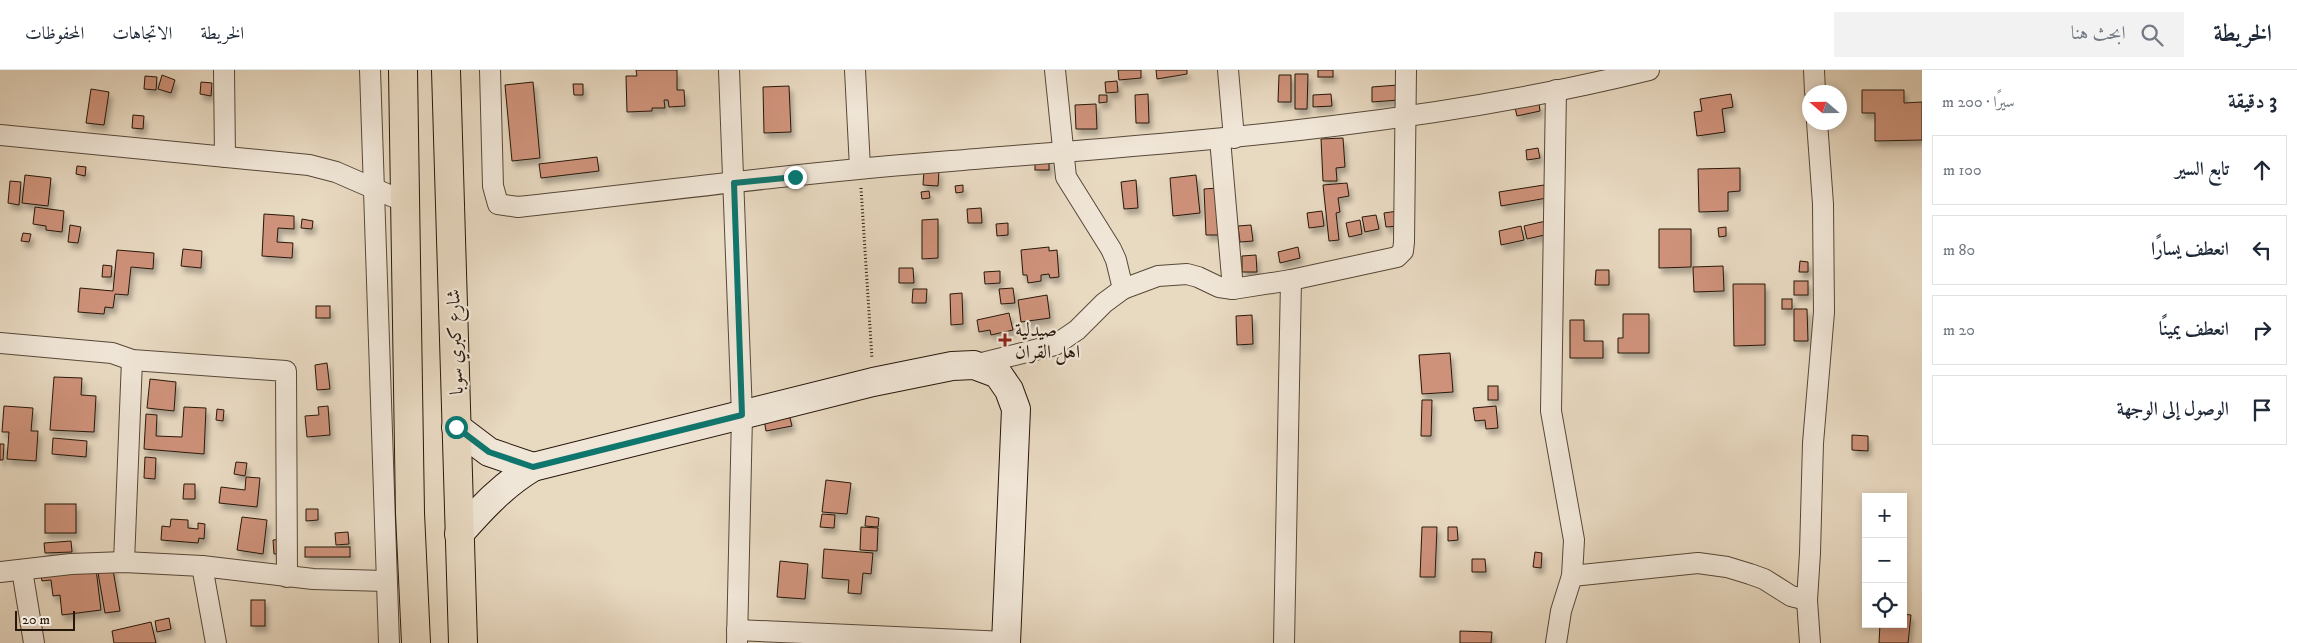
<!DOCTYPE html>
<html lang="ar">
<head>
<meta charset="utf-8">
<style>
  :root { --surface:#fff; --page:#f2f2f3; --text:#1f2937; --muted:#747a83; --line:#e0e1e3 }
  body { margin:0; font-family:"IM FELL DW Pica",Amiri,serif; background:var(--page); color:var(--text); direction:rtl }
  .controls { position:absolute; right:15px; bottom:15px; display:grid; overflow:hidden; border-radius:0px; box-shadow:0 2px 8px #0003 }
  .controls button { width:45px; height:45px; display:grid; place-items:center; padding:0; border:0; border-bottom:1px solid var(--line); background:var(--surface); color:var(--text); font:25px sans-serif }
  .compass { position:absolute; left:1802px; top:15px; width:45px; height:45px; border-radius:50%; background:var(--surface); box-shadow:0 2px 8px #0003; rotate:290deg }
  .scale { position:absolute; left:15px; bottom:12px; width:60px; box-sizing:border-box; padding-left:5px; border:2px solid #27170b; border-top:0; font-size:14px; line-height:18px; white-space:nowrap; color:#27170b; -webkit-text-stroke:4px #f0e6d7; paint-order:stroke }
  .stop { position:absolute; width:15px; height:15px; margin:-11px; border:4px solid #0f766e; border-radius:50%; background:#fff }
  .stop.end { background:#0f766e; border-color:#fff; box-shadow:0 1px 5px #0008 }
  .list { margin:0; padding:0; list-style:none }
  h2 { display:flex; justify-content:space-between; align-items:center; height:65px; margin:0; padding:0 20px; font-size:21px }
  h2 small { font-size:16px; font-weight:400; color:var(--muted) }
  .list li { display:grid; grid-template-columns:32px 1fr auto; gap:15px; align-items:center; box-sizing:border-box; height:70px; margin:0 10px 10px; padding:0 10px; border:1px solid var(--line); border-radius:0px }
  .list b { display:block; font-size:19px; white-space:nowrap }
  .list em { font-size:16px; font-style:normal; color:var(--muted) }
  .icon { flex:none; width:28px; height:28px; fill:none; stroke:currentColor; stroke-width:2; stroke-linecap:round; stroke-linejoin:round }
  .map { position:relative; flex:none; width:1922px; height:573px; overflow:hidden; direction:ltr }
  header { display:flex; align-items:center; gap:30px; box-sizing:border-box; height:70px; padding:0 25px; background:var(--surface); border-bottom:1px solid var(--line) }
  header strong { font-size:24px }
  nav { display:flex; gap:28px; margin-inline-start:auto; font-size:18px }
  .search { width:350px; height:45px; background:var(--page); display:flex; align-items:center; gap:12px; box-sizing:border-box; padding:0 18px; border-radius:0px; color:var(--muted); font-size:19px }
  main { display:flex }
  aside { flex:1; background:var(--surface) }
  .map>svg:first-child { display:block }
  .building { fill:#ce927a; stroke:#27170b; filter:url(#shadow) }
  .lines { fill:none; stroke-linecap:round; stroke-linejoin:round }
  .street-casing { stroke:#574838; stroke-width:22 }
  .secondary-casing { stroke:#27170b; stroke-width:30 }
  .highway-casing { stroke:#27170b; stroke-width:30 }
  .path { stroke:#27170b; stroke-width:3; stroke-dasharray:1 2.5; stroke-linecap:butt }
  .street { stroke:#f0e6d7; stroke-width:20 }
  .secondary { stroke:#f0e6d7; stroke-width:28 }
  .highway { stroke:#e8d9c1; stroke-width:28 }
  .route { stroke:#0f766e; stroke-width:6 }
  .poi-dot { fill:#8f2418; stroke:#f0e6d7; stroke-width:2 }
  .labels { text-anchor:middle; stroke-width:4.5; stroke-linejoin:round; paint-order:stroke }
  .poi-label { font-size:19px; fill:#27170b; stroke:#f0e6d7; text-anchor:start }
  .street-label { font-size:19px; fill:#27170b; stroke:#f0e6d7 }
</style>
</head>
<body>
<header>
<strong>الخريطة</strong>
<div class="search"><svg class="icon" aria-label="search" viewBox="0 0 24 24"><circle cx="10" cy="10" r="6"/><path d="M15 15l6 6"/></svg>ابحث هنا</div>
<nav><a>الخريطة</a><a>الاتجاهات</a><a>المحفوظات</a></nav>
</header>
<main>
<aside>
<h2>3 دقيقة<small>سيرًا · 200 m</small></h2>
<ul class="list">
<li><svg class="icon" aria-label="ahead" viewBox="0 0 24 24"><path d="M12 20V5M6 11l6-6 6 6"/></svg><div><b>تابع السير</b></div><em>100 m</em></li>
<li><svg class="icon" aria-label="left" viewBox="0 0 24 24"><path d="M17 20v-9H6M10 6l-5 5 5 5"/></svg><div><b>انعطف يسارًا</b></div><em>80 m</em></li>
<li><svg class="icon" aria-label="right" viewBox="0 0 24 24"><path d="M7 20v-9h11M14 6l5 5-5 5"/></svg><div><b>انعطف يمينًا</b></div><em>20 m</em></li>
<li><svg class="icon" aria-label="arrive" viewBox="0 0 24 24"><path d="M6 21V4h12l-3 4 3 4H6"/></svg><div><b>الوصول إلى الوجهة</b></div></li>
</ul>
</aside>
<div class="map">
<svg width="1922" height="573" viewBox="0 0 1922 573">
  <defs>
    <filter id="shadow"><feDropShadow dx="3" dy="5.5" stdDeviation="2.5" flood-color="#0004"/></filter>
  </defs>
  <rect width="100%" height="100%" fill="#e8d9c1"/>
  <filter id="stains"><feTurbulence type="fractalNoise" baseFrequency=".004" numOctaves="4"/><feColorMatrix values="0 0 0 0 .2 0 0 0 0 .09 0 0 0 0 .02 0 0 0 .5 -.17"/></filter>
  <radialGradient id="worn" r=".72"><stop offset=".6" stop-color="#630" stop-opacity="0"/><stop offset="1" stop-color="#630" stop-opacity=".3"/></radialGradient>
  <g class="building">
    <path d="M636,0H677V20H684L685,36L669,37L668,30H664L665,38H652V41L627,42L626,6H637Z"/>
    <path d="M1118,0H1141V8L1119,10Z"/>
    <path d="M1156,0H1187V4L1157,9Z"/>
    <rect x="1318" y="0" width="15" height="7"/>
    <path d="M1295,4H1308L1307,39H1295Z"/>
    <path d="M162,5L175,10L171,23L158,19Z"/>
    <path d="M1279,5H1291V32H1278Z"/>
    <path d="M145,6L157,7L156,20L144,19Z"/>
    <path d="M1117,11L1118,22L1106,23L1105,12Z"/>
    <path d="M201,12L212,13L211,26L200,24Z"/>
    <path d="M533,12L540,88L512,91L505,15Z"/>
    <path d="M573,14H583V25H574Z"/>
    <path d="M1398,15L1399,30L1372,32V17Z"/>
    <path d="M789,16L791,62L764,63L763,17Z"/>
    <path d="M91,19L109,22L104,55L86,53Z"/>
    <path d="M1862,20H1904V33L1922,32V70L1875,71V43H1862Z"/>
    <path d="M1148,24L1149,53H1136L1135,25Z"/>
    <path d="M1331,24L1332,36L1313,37V25Z"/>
    <path d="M1731,24L1733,37L1722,39L1725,62L1697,66L1694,42L1702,41L1700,29Z"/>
    <path d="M1099,25H1107V32L1099,33Z"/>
    <path d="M1539,33L1540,41L1517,46L1515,38Z"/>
    <path d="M1096,34L1097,59H1076L1075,35Z"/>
    <path d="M133,45L144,46L143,59L132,58Z"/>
    <path d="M1343,68L1345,97L1336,98L1337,111H1323L1321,69Z"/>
    <path d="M1538,78L1540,88L1527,90L1526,80Z"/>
    <path d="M597,87L599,101L541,108L539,94Z"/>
    <rect x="1035" y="88" width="14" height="12"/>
    <path d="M77,96L86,97L85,106L76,104Z"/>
    <path d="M1740,98V121L1728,122V141L1699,142L1698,99Z"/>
    <path d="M924,100L939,101L938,116L923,115Z"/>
    <path d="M25,105L51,108L48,136L22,133Z"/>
    <path d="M1196,105L1200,143L1173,146L1170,108Z"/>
    <path d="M1136,110L1138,138L1124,139L1121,112Z"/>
    <path d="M10,111L21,112L19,135L8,133Z"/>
    <path d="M1347,113L1349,126L1338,128L1340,142L1336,143L1339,170L1329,171L1323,115Z"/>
    <path d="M963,115V122L956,123L955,116Z"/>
    <path d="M1544,115L1547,128L1501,136L1499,122Z"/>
    <path d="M1218,118L1220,165H1206L1204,119Z"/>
    <path d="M929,121L930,128L922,129L921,122Z"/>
    <path d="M35,137L64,141L62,162L46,160V156L33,154Z"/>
    <path d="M981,138L982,153H968L967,139Z"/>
    <path d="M1322,141L1324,156L1309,158L1307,143Z"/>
    <path d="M1398,141L1399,156L1386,157L1384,143Z"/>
    <path d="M264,144L294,146V159L278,158L277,172L293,173L292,188L262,186Z"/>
    <path d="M1376,145L1379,159L1365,162L1362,147Z"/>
    <path d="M302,149L313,151L312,159L301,158Z"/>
    <path d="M938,149V188L922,189V150Z"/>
    <path d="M1360,150L1362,164L1349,167L1346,153Z"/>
    <path d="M1546,151L1549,164L1527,169L1524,156Z"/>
    <path d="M1008,153V165L997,166L996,154Z"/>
    <path d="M70,155L81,157L78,173L68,172Z"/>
    <path d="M1251,155L1253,171L1240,172L1238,156Z"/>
    <path d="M1521,156L1524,170L1501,175L1499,161Z"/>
    <path d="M1726,157V166L1719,167L1718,158Z"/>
    <path d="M1659,159H1691V197L1659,198Z"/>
    <path d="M23,163L31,164L29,172L21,171Z"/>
    <path d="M1049,177V181L1057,180L1059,207L1050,208L1049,204L1041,205V211L1028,213L1027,205H1023L1021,180Z"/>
    <path d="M1298,177L1300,188L1280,193L1278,182Z"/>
    <path d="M183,179L202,181L201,198L181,196Z"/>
    <path d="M117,180L154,183L153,199L131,197L128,225L115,224L113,238L105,237L104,244L78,242L80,218L113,221Z"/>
    <path d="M1256,185L1257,202H1242V186Z"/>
    <path d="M1800,191L1808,192V202H1799Z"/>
    <path d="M103,195L112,196L111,207H102Z"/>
    <path d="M1723,196L1724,221L1694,222L1693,197Z"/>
    <path d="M899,198H913L914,213H899Z"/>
    <path d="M1596,200H1609V215H1595Z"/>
    <path d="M1000,201V213L985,214L984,202Z"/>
    <rect x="1794" y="211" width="14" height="14"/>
    <path d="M1733,214H1765V275L1734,276Z"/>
    <path d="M1013,218L1015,233L1001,234L999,219Z"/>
    <path d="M913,219H927L926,233H912Z"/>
    <path d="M962,223L963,254L951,255L950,224Z"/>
    <path d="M1047,225L1050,248L1021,252L1018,230Z"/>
    <rect x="1782" y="229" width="10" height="10"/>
    <rect x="316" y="236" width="14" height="12"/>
    <path d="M1794,239H1807L1808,271H1794Z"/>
    <path d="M1009,243L1013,260L991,265L990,260L979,262L977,250Z"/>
    <path d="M1623,244H1649V283H1618V268H1623Z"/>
    <path d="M1252,245L1253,274L1237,275L1236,246Z"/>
    <path d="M1570,250H1584V271H1603V288H1570Z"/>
    <path d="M1450,283L1453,322L1422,324L1419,285Z"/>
    <path d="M327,293L330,319L317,320L315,295Z"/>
    <path d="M54,307L82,308L81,325L96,326L94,362L50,360Z"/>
    <path d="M150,309L176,312L174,341L147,338Z"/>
    <rect x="1488" y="316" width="10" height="14"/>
    <path d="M1422,330H1432L1431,366H1421Z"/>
    <path d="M4,336L33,338L31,361H38L36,391L7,389L9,362H2Z"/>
    <path d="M328,336L330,365L307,367L305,346L319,345L318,337Z"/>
    <path d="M1496,336L1498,358L1486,359L1485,350L1475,351L1473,338Z"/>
    <path d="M184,337L206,338L204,384L144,379L146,344L157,345L156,366L182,367Z"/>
    <path d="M217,339L224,340L223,351L216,350Z"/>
    <path d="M789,344L792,356L766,361L764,349Z"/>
    <path d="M1852,365L1868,366V381L1852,380Z"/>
    <path d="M53,368L87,371L86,387L52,384Z"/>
    <path d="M0,374H4L3,390H0Z"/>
    <path d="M145,387L156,388L155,409L144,408Z"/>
    <path d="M236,392L247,393L245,406L234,404Z"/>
    <path d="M246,407L260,408L257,437L219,433L221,417L245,420Z"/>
    <path d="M826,410L851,413L847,444L822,442Z"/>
    <path d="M184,414H195V429H183Z"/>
    <rect x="45" y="434" width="31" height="29"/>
    <path d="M306,439H318V450L306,451Z"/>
    <path d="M822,444L835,445L834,458L820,457Z"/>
    <path d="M866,446L879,448L878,457L865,456Z"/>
    <path d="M242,447L267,450L263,484L237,480Z"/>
    <path d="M171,449L188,450V458L198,459V453L205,454L204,469L199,468L198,473L161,470L162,456L170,457Z"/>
    <path d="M861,457L878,458L877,481L860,480Z"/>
    <path d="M1422,457H1437L1435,507H1420Z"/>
    <path d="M1448,457H1457L1458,470L1448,471Z"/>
    <path d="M348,462L349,474L336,475L335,463Z"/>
    <path d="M284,469L285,483L274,484L273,470Z"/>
    <path d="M71,471L72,482L45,483L44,473Z"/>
    <rect x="305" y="477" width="45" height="10"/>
    <path d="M824,479L873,483L871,504L863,503L861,524L848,523L849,510L822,508Z"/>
    <path d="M1535,482L1542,483L1541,498L1533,497Z"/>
    <path d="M1472,489H1485L1486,502H1472Z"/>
    <path d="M780,491L808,494L805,529L777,527Z"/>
    <path d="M112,494L120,541L105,543L97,497Z"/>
    <path d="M96,499L101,540L62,545L60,525L53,526L51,510L42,511L41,506Z"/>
    <rect x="251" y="530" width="14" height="26"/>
    <path d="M1903,544L1911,545L1908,573H1879L1880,554H1903Z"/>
    <path d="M169,548L171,559L157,562L155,551Z"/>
    <path d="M151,552L156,573H114L112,561Z"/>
    <path d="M1460,561L1492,562L1491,573H1460Z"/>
  </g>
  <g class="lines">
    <defs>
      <g id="street">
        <path d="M224,0L225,87"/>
        <path d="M370,0L389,573"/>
        <path d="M490,0L493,116L498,134L518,137C662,121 806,102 951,91C1184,72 1420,57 1649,0"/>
        <path d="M729,0L742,345L737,573"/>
        <path d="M855,0L860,98"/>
        <path d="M1055,0L1066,107L1111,179L1116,190L1123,219"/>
        <path d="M1228,0L1234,68"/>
        <path d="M1814,0L1815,22"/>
        <path d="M1556,20L1551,341L1574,470L1572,506L1561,541L1556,573"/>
        <path d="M0,65L309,95L336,102L405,132"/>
        <path d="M1220,69L1233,219"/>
        <path d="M0,273L112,283L132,290L286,301L287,507"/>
        <path d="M974,295L1055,275L1077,260L1104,233L1123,219L1158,206L1187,204L1198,207L1219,217L1233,219L1291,210L1397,187L1403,181L1404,172L1406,0"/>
        <path d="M124,492L132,290"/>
        <path d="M202,496L216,573"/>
        <path d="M22,500L34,573"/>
        <path d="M0,502L71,494L124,492L202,496L313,509L385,511"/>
        <path d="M1572,506L1698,493L1727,497L1750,504L1764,509L1791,526L1807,530"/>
        <path d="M737,560L1006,572"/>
        <path d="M1284,573L1291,210"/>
        <path d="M1810,573L1807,530L1810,483L1813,373L1824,242L1823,134L1817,52"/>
      </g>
      <g id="secondary">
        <path d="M456,357L489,382L533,397"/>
        <path d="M459,464C482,438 503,415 533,397L873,312L952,296L974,295L998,304L1009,320L1016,339L1006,573"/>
      </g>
      <g id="highway">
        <path d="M403,0L410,443L416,573"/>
        <path d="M446,0L463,573"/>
      </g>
    </defs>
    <use href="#street" class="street-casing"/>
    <use href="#secondary" class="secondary-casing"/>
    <use href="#highway" class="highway-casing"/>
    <path class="path" d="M861,118L872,289"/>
    <use href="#street" class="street"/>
    <use href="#secondary" class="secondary"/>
    <use href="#highway" class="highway"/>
  </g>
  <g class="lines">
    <path class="route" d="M456,357L489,382L533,397L742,345L734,113L795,107"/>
  </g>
  <path class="poi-dot" d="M1002.5 262.5h5v5h5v5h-5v5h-5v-5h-5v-5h5z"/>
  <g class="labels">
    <g class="poi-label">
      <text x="1015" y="266">صيدلية<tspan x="1015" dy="22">اهل القران</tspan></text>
    </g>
    <g class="street-label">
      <text transform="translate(454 272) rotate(-92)" y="7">شارع كبري سوبا</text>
    </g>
  </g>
  <rect width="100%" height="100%" filter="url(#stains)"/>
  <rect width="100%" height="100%" fill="url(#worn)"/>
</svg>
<div class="controls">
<button>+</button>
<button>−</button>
<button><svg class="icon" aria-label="locate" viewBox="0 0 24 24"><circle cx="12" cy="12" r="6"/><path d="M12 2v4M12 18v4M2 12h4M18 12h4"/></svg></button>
</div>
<svg class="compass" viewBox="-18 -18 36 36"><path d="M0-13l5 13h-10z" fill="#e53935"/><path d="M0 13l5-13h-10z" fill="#747a83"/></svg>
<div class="scale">20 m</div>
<div class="stop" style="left:456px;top:357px"></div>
<div class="stop end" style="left:795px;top:107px"></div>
</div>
</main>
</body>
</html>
